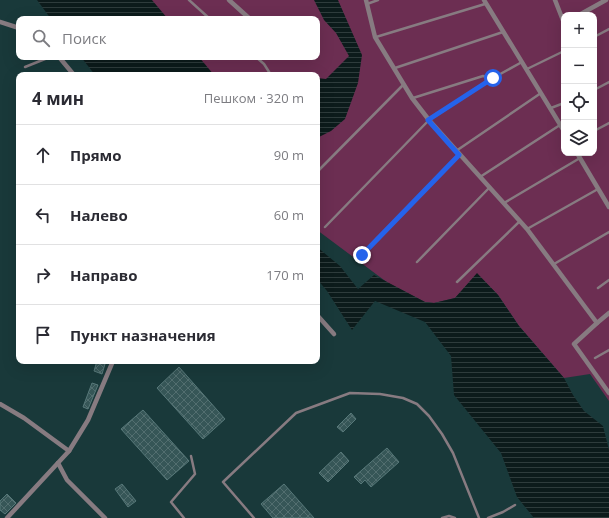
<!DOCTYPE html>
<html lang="ru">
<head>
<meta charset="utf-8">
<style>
  :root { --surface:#fff; --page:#f7f7f7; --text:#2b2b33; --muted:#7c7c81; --line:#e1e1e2 }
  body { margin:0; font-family:"Open Sans",sans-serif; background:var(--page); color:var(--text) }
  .controls { position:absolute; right:12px; top:12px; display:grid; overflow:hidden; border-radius:8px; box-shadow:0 4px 16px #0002 }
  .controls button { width:36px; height:36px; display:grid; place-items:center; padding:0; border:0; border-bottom:1px solid var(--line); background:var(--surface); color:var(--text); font:20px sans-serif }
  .stop { position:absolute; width:12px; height:12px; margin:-9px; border:3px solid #2563eb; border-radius:50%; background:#fff }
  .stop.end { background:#2563eb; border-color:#fff; box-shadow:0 1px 4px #0008 }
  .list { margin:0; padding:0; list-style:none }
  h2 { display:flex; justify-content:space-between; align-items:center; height:52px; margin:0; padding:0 16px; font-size:17px }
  h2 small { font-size:13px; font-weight:400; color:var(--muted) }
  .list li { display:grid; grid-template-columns:26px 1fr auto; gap:12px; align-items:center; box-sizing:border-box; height:60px; padding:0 16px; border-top:1px solid var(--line) }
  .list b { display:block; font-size:15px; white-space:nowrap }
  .list em { font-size:13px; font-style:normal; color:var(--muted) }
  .icon { flex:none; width:22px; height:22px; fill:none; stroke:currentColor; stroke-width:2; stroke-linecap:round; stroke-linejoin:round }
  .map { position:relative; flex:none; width:609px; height:518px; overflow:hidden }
  .search { position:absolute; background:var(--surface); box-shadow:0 4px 16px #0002; left:16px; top:16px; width:304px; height:44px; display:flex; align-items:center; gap:10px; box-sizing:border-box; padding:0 14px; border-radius:8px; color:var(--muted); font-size:15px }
  .panel { position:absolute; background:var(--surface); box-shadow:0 4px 16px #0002; left:16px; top:72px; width:304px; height:292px; border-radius:8px }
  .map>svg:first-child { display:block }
  .green { fill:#6c2e52; fill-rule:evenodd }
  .water { fill:url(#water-rules) }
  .building { fill:url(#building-cross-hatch); stroke:#577879 }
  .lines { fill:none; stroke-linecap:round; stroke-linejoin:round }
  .service { stroke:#877b81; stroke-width:2.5 }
  .minor { stroke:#877b81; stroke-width:4.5 }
  .route { stroke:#2563eb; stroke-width:5 }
</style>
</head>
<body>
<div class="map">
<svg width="609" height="518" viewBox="0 0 609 518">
  <defs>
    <pattern id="water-rules" width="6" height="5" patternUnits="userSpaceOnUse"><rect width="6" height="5" fill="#0c1b1b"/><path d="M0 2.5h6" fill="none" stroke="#2e3c3c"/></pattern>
    <pattern id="building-cross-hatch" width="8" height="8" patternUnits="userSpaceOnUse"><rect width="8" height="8" fill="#365657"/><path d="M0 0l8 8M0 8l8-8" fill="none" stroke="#526e6f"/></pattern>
  </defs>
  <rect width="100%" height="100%" fill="#19393a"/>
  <path class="green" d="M140,0H609V401L590,374L564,378L519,326L498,295L477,274L455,298L434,303L425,302L388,283L317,230V75H206L191,57H317V19H157ZM564,15H594V153H564Z"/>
  <g class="water">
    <path d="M37,0H152L168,19H51Z"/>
    <path d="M314,0H338L362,55L358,83L345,119L331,131L317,138V78L326,79L349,56L336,33L324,20Z"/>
    <path d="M81,57H199L214,75H95Z"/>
    <path d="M317,247L340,266L358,289L374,275L425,302L434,303L455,298L477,273L498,295L519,326L564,378L573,395L584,411L603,426L609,450V518H534L517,497L501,453L454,395L451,356L425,322L375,301L352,330L327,291L317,279Z"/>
  </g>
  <g class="building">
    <path d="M97,361L105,364L102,374L94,371Z"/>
    <path d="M179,367L225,419L203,439L157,388Z"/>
    <path d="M92,383L98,385L88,409L83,407Z"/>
    <path d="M143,410L189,461L167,480L121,429Z"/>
    <path d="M351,413L356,419L343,432L337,427Z"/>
    <path d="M387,448L399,462L371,487L365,480L361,484L354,477Z"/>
    <path d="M341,452L349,461L328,482L319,473Z"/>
    <path d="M122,484L136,501L128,507L115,489Z"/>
    <path d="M284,484L314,518H273L261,504Z"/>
    <path d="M7,494L16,503L5,514L0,510V501Z"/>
  </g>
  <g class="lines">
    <g class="service">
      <path d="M189,0L210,19"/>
      <path d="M367,4L378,0"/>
      <path d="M376,37L485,4"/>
      <path d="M594,37L609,29"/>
      <path d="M256,57L264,64L271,75"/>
      <path d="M25,67L50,57"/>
      <path d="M395,68L503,32"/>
      <path d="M527,69L564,51"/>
      <path d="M594,90L609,82"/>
      <path d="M413,98L483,76L492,78"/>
      <path d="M551,108L564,103"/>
      <path d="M594,131L609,123"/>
      <path d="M456,151L541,93"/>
      <path d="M317,172L404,84"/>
      <path d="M480,177L560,125"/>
      <path d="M504,203L580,158"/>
      <path d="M325,227L429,120L493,78L522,62"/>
      <path d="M527,229L598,189"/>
      <path d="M362,255L459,155"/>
      <path d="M417,262L489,188"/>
      <path d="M554,264L609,232"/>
      <path d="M457,282L520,221"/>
      <path d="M598,288L609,280"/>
      <path d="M595,358L609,350"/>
      <path d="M184,518L171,502L195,474L191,456"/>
      <path d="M254,518L223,482L296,413L350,393L380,394L403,398L417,404L429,416L442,434L453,453L479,518"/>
      <path d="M442,518L449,516L455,518"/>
      <path d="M488,518L503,512L515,505"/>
    </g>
    <g class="minor">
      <path d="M229,0L250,19"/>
      <path d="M366,0L375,37L412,98L429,120L527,229L597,323"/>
      <path d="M484,0L564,131"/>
      <path d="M555,0L564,23"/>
      <path d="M579,15L606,0"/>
      <path d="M0,22L19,28"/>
      <path d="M59,57L74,75"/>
      <path d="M577,153L609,207"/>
      <path d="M609,313L597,323L574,344L609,393"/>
      <path d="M317,315L334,334"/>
      <path d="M0,404L24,418L69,451"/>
      <path d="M58,463L67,480L105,518"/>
      <path d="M7,518L69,451L88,420L113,361"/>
    </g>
  </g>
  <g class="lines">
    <path class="route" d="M362,255L459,155L428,120L493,78"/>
  </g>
</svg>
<div class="controls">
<button>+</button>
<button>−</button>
<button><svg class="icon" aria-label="locate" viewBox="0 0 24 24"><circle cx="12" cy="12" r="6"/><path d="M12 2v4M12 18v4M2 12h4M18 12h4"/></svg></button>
<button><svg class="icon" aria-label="layers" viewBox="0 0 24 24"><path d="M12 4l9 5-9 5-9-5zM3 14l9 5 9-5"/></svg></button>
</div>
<div class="stop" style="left:493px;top:78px"></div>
<div class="stop end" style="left:362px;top:255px"></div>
<div class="search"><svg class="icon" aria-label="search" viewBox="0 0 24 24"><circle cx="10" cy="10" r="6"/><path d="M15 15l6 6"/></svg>Поиск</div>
<section class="panel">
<h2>4 мин<small>Пешком · 320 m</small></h2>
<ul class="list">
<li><svg class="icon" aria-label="ahead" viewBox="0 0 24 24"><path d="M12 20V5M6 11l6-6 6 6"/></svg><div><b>Прямо</b></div><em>90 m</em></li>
<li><svg class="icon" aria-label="left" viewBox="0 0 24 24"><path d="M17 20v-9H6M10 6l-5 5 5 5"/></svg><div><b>Налево</b></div><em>60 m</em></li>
<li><svg class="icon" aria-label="right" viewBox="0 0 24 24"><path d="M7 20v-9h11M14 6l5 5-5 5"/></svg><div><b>Направо</b></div><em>170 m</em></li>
<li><svg class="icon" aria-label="arrive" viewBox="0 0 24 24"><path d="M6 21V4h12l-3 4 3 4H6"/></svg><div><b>Пункт назначения</b></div></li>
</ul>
</section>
</div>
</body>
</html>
